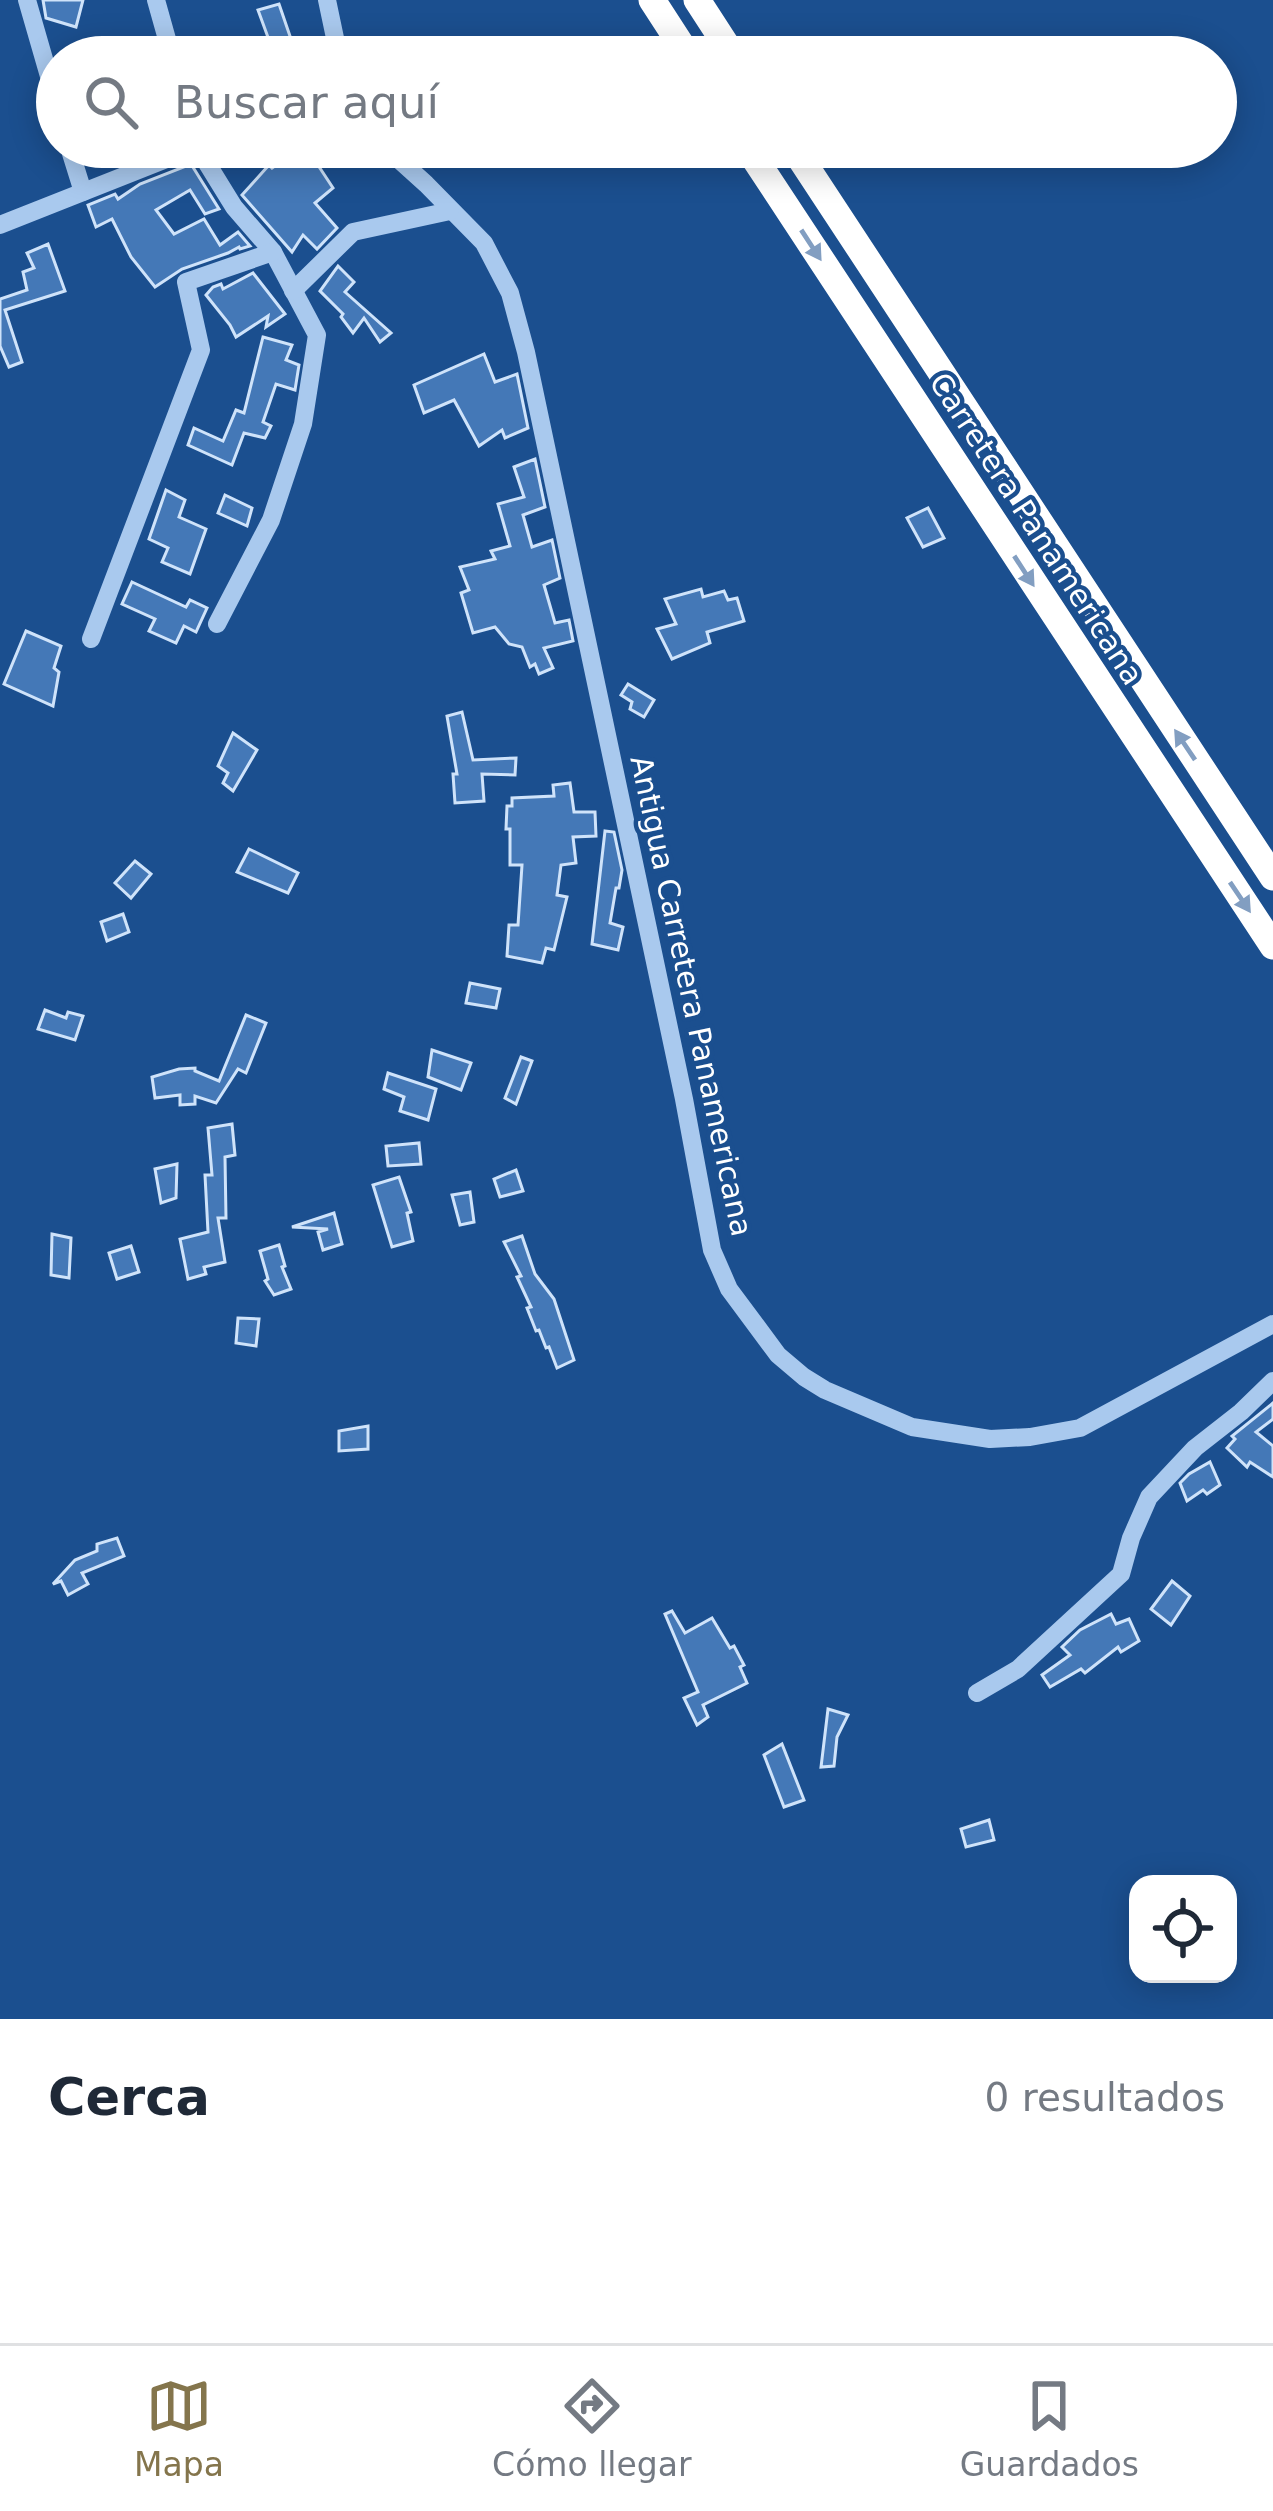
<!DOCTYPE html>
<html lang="es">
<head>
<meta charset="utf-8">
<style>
  :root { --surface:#fff; --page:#f6f6f7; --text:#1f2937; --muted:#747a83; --line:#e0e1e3; --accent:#84754c }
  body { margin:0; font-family:"DejaVu Sans",sans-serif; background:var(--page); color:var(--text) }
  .controls { position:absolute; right:36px; bottom:36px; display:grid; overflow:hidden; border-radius:24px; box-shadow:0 6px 30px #0003 }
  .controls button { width:108px; height:108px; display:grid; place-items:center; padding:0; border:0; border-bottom:3px solid var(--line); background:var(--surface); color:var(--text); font:60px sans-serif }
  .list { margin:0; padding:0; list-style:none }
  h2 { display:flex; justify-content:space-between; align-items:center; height:156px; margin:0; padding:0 48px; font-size:51px }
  h2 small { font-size:39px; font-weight:400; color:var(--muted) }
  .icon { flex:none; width:66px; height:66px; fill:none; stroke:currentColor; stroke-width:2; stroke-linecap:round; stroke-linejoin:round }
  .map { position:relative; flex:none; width:1273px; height:2019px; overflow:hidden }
  .search { position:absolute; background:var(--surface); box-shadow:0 6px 30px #0003; left:36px; right:36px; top:36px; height:132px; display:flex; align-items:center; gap:30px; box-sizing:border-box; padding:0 42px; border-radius:66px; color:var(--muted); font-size:45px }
  .sheet { height:324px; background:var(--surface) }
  nav { display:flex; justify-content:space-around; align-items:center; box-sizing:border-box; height:168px; border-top:3px solid var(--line); background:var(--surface); font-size:33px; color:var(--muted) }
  nav a { display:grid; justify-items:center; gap:6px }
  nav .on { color:var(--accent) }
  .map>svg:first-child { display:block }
  .building { fill:#4478b7; stroke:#cfe3fa; stroke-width:3 }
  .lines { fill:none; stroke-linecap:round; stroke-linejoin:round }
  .minor { stroke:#a9c9ee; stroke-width:18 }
  .highway { stroke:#fff; stroke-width:27 }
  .oneway { fill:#829ec1 }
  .labels { text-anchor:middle; stroke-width:9; stroke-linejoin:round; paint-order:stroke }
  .street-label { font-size:30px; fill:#fff; stroke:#1b4f8f }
</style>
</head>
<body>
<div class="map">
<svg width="1273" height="2019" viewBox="0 0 1273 2019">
  <rect width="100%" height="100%" fill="#1b4f8f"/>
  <g class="building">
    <path d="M43,0H83L76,27L46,18Z"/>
    <path d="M279,4L292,42L273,51L258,10Z"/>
    <path d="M302,147H306L333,188L315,203L337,228L317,249L303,235L292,252L242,195L269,165L272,168Z"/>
    <path d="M191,164L219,209L205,214L190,190L156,210L174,234L204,219L220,245L238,232L250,246L240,249L239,247L228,253L182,269L155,287L131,257L112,219L96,227L88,205L115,194L118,199L140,184Z"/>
    <path d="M48,244L65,291L5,310L22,362L9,367L0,346V299L27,290L23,272L34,268L27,253Z"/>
    <path d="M338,266L354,282L345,292L391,333L380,342L364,318L353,333L341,317L343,314L320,291Z"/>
    <path d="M253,273L285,314L266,327L268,316L236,337L230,325L206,295L213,287L221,284L223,289Z"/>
    <path d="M263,337L292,345L286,360L299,365L295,390L276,384L263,422L271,426L265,438L244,433L232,465L188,445L194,428L223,441L236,410L244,413Z"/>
    <path d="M484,354L495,382L517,374L528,428L505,438L502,430L479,446L454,400L424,413L414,385Z"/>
    <path d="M535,459L545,507L523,515L532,547L552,540L560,578L544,585L555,623L569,620L573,641L544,648L553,668L539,674L535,664L530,667L522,647L509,644L495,627L473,633L461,593L469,590L460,567L495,559L491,551L510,546L498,504L524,497L514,467Z"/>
    <path d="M166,490L185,500L179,517L206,529L190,574L162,562L168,548L149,539Z"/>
    <path d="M225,495L252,508L247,526L218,513Z"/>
    <path d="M928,508L944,538L923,547L907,518Z"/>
    <path d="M132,582L186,607L190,600L207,608L196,632L184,626L176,643L149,631L155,619L122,604Z"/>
    <path d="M701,589L703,597L724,591L728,600L737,598L744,621L707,632L710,643L672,659L657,629L676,624L665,599Z"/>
    <path d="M26,631L61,646L54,668L59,672L53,706L4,684Z"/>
    <path d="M628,684L654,700L644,717L630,709L632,702L621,695Z"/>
    <path d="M462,712L473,760L516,758L515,775L482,774L484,801L455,803L453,774H457L447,716Z"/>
    <path d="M233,733L257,750L233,791L223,783L228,773L218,766Z"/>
    <path d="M570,783L574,812H595L596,836L573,837L576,863L561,865L557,895L567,897L554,950L546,948L542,963L507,956L509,925H518L522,865H510V829H506L507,806H512V798L554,796L553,785Z"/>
    <path d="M605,831L614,832L622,870L619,888H616L610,923L623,927L618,950L592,944Z"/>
    <path d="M249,849L298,873L288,893L237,872Z"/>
    <path d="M135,861L151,874L131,898L115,883Z"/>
    <path d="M123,914L129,932L107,941L101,922Z"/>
    <path d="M470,983L500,989L496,1008L466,1003Z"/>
    <path d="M45,1010L66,1018L68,1012L83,1016L75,1040L38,1029Z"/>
    <path d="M246,1015L266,1023L246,1073L238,1069L216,1103L195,1096V1104L180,1105V1095L155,1098L152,1077L179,1069L195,1068V1071L219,1081Z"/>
    <path d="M432,1050L471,1063L461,1090L428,1077Z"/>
    <path d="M521,1057L532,1061L516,1104L505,1098Z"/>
    <path d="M388,1073L436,1089L428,1120L400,1111L404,1097L384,1089Z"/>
    <path d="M232,1124L235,1155L225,1157L226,1218H218L225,1262L204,1267L206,1274L188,1279L180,1239L208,1232L205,1175H212L208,1128Z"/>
    <path d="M419,1143L421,1164L388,1166L386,1146Z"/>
    <path d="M177,1164L176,1198L161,1203L155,1169Z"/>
    <path d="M516,1170L523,1191L500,1197L494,1179Z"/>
    <path d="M399,1177L411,1212L407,1213L413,1241L392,1247L373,1185Z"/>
    <path d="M470,1192L474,1222L460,1225L452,1195Z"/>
    <path d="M334,1213L342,1244L323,1250L318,1232L328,1229L292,1227Z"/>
    <path d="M52,1234L71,1238L69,1278L51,1275Z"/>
    <path d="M522,1236L535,1274L554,1299L574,1360L557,1368L549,1347L546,1348L539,1330L536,1331L527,1308L531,1307L517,1277L521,1276L504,1242Z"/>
    <path d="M279,1245L285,1266L282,1267L291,1289L274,1295L265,1281L268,1279L260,1251Z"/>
    <path d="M131,1246L139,1272L117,1279L109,1253Z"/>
    <path d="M238,1318L259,1319L256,1346L236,1343Z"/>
    <path d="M1273,1403V1419L1256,1432L1273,1446V1477L1250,1462L1247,1467L1227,1448L1235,1439L1232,1436Z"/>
    <path d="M368,1426V1449L339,1451V1431Z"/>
    <path d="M1210,1462L1220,1485L1207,1494L1203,1490L1187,1501L1180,1483L1189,1474Z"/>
    <path d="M117,1538L124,1556L82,1573L88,1584L68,1595L61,1581L53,1584L75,1560L97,1551V1544Z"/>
    <path d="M1172,1581L1190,1596L1171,1625L1151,1609Z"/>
    <path d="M672,1611L685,1633L712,1618L730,1648L734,1646L744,1665L740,1667L747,1683L703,1705L708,1717L697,1725L684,1698L698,1692L665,1614Z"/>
    <path d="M1111,1614L1116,1624L1129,1619L1139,1641L1121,1652L1118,1647L1085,1673L1081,1669L1050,1687L1042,1675L1070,1655L1062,1647L1080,1630Z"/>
    <path d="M828,1709L848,1715L837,1737L834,1766L821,1767Z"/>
    <path d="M782,1744L804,1800L784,1807L764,1755Z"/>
    <path d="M989,1820L994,1840L966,1847L961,1829Z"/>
  </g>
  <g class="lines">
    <g class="minor">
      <path d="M27,0L57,104"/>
      <path d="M156,0L172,57"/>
      <path d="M327,0L339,57"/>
      <path d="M69,147L83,192"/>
      <path d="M385,147L426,184L484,243L510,293L526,352L684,1099L712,1250L729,1289L778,1355L804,1377L825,1390L912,1427L990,1439L1030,1437L1080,1428L1273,1324"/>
      <path d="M0,225L197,147L234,207L273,252L317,335L303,424L271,520L217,624"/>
      <path d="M293,291L353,232L450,211"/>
      <path d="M91,639L201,350L186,282L273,252"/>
      <path d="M977,1693L1018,1669L1121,1574L1131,1538L1149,1497L1195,1448L1241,1412L1273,1381"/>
    </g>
    <g class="highway">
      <path d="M652,0L689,57"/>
      <path d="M697,0L734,57"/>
      <path d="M747,147L1273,946"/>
      <path d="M793,147L1273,877"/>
    </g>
  </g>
  <defs><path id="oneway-solid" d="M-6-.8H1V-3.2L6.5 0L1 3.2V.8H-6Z" transform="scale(3)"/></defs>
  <g class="oneway">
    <use href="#oneway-solid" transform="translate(811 245) rotate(57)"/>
    <use href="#oneway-solid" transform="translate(1024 571) rotate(57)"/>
    <use href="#oneway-solid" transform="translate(1185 745) rotate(-124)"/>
    <use href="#oneway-solid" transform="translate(1240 897) rotate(56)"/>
  </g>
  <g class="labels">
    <g class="street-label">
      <text transform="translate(1036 529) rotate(57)" y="10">Carretera Panamericana</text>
      <text transform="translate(691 996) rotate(78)" y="10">Antigua Carretera Panamericana</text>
    </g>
  </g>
</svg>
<div class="controls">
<button><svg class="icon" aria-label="locate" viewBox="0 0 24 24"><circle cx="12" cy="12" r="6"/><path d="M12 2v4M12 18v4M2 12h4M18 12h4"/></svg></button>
</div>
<div class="search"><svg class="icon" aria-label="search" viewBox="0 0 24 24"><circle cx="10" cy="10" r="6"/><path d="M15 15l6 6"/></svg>Buscar aquí</div>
</div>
<section class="sheet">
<h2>Cerca<small>0 resultados</small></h2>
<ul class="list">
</ul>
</section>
<nav>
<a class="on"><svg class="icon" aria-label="map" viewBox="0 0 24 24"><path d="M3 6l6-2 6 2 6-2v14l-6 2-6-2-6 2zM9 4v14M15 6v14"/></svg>Mapa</a>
<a><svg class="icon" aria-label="directions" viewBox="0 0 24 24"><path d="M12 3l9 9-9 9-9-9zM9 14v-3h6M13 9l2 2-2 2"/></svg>Cómo llegar</a>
<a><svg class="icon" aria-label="saved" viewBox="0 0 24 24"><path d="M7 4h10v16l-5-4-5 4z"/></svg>Guardados</a>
</nav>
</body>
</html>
